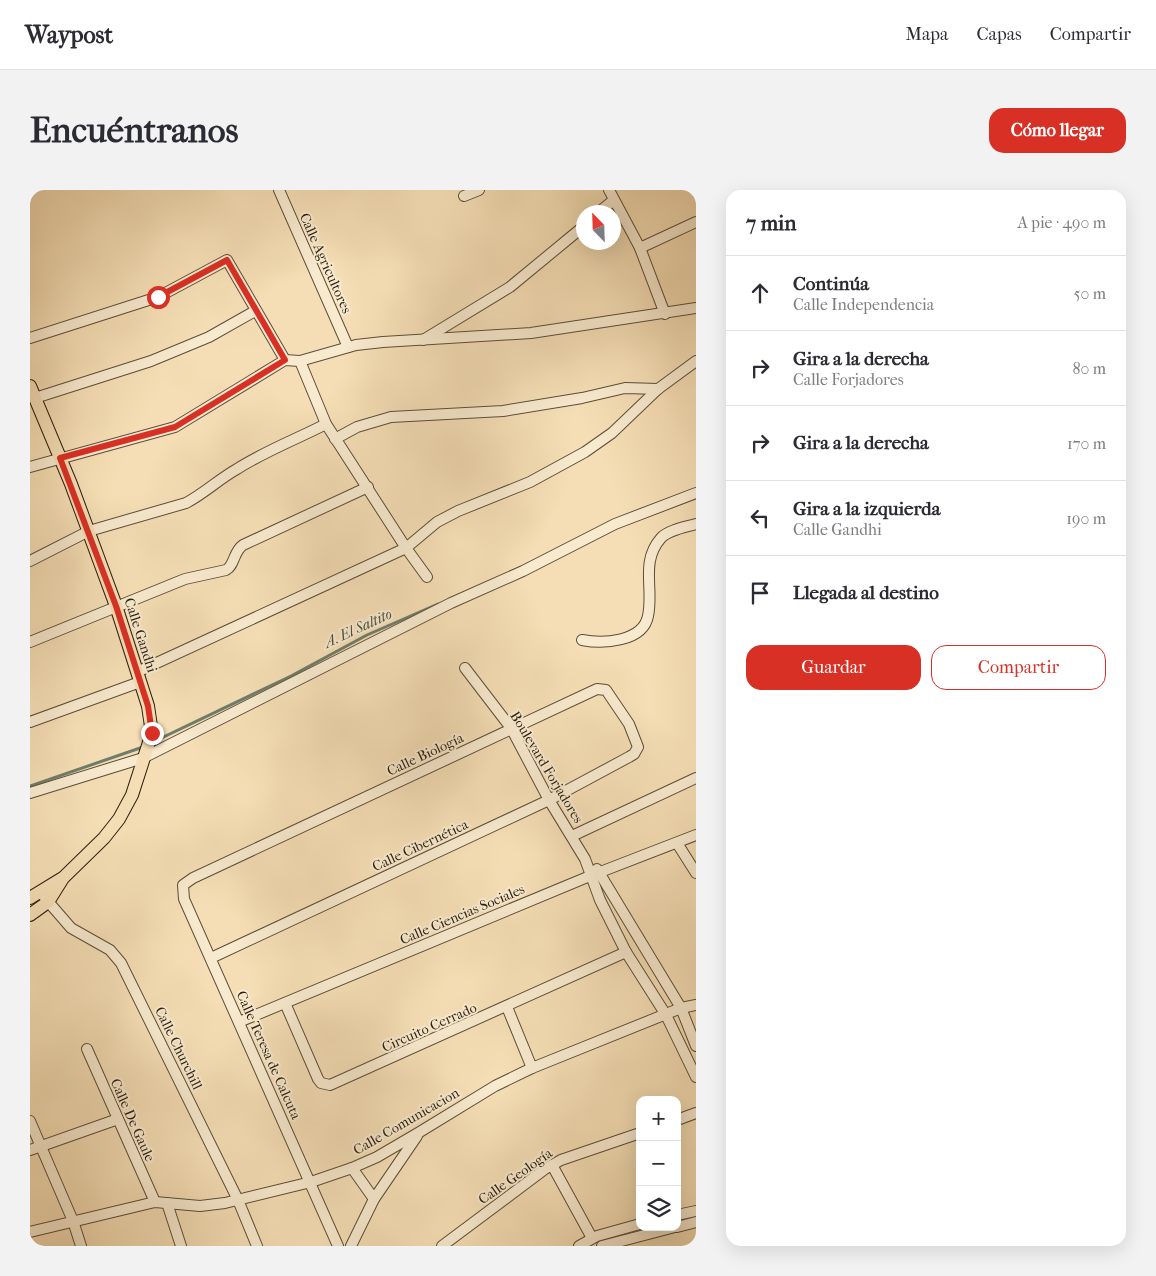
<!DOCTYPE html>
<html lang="es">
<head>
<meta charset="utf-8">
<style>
  :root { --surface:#fff; --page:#f2f2f3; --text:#2b2b33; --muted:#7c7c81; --line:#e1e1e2; --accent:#d93025 }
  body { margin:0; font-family:"IM FELL French Canon",serif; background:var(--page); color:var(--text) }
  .controls { position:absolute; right:15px; bottom:15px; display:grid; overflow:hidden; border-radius:10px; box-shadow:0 5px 20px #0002 }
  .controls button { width:45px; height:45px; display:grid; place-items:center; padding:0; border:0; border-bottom:1px solid var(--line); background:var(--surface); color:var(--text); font:25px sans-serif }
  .compass { position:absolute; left:546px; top:15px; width:45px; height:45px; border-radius:50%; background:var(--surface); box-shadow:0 5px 20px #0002; rotate:337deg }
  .stop { position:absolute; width:15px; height:15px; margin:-11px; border:4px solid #d93025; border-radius:50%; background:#fff }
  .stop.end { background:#d93025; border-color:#fff; box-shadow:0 1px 5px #0008 }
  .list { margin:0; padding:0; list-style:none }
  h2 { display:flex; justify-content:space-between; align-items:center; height:65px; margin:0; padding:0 20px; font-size:21px }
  h2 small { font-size:16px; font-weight:400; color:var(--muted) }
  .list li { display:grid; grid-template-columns:32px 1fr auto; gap:15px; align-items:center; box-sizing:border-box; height:75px; padding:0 20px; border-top:1px solid var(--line) }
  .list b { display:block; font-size:19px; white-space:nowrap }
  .list p { margin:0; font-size:16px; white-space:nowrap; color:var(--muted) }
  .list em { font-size:16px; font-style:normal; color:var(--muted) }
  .actions { display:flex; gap:10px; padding:15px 20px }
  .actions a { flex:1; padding:11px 0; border:1px solid var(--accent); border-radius:15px; text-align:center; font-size:18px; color:var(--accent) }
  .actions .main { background:var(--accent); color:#fff }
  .icon { flex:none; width:28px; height:28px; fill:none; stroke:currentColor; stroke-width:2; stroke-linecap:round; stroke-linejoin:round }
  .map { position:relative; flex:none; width:666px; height:1056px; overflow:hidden; border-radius:15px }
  header { display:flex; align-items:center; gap:30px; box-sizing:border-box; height:70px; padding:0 25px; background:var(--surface); border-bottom:1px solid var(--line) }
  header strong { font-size:24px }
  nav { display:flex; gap:28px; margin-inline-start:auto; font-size:18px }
  .intro { display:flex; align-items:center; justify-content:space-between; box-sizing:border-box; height:120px; padding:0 30px }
  h1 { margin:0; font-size:35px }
  .button { padding:12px 22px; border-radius:15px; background:var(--accent); color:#fff; font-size:18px; font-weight:700 }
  main { display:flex; gap:30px; padding:0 30px }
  aside { flex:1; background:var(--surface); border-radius:15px; box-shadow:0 5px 20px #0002 }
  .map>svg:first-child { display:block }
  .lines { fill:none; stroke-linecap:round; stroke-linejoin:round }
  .stream { stroke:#6f7d6c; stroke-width:3 }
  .minor-casing { stroke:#5c4e38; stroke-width:12 }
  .major-casing { stroke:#291e0f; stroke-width:14 }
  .minor { stroke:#f8eacf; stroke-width:10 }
  .major { stroke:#f5deb5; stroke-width:12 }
  .route { stroke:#d93025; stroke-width:6 }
  .labels { text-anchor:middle; stroke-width:4; stroke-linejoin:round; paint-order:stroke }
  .street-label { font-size:14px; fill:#291e0f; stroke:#f8eacf }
  .water-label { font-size:15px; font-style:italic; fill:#4c4d3e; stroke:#f8eacf }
</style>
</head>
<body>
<header>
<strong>Waypost</strong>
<nav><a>Mapa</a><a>Capas</a><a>Compartir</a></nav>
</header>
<div class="intro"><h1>Encuéntranos</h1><a class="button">Cómo llegar</a></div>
<main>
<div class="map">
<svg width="666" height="1056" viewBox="0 0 666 1056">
  <rect width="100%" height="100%" fill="#f5deb5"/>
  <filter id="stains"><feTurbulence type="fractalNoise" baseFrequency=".004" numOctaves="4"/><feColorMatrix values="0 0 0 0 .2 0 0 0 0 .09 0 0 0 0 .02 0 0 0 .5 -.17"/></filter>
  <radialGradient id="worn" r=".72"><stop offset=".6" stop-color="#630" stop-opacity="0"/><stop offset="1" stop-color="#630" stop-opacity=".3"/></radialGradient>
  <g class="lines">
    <g class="stream">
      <path d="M123,552L261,486L337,445L408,414"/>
      <path d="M0,596L113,557"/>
    </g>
    <defs>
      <g id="minor">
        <path d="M249,0L318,157"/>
        <path d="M579,0L610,58L635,124"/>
        <path d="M434,6L449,0"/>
        <path d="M569,22L584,10"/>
        <path d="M610,58L666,32"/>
        <path d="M0,148L128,107L197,70L255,170"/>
        <path d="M393,150L480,97L554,36"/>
        <path d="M5,208L121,171L179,147L225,121"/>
        <path d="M305,249L327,237L361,227L473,221L552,208L595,198L628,199"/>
        <path d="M0,277L145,237L255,170L270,171L326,155L353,152L501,143L666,118"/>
        <path d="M0,371L59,341L156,313C175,303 189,289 207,279C235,261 267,249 296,234"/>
        <path d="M397,387L376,358L407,332L428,321L500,292L555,262L582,243L628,199L666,171"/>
        <path d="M552,450C573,454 613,452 618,426C624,398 610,372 631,348C638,340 656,337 666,334"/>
        <path d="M0,452L155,389L196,380C205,375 203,362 213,355L338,297"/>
        <path d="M435,478L481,538L519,610L555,669L570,710L596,762L636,825L666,887"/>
        <path d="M107,482L376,358L296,234L270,171"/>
        <path d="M0,532L110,492"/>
        <path d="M0,603L113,568L421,413L493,381L585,334L666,303"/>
        <path d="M542,646L666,588"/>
        <path d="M647,653L666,683"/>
        <path d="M567,679L651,818L666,856"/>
        <path d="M15,708L41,738L80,760L91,773L208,1010L227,1056"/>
        <path d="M181,768L519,610L599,567L604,564L608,557L599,534L576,500L567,499L163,688L153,695L154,709L308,1056"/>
        <path d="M255,813L288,889L291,893L300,895L596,762"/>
        <path d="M477,817L502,878"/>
        <path d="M209,832L560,686L666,645"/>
        <path d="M57,859L125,1012"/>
        <path d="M647,930L666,923"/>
        <path d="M0,931L43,1031L51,1056"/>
        <path d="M0,960L88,929"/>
        <path d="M522,975L562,1048"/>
        <path d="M322,978L344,1009"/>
        <path d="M137,1013L151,1056"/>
        <path d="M647,1025L666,1021"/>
        <path d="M647,1037L666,1032"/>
        <path d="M0,1042L125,1012L170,1016L195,1013L281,992L322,978L347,967L388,943L465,896L502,878L651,818L666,815"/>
        <path d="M321,1056L344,1009L387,946"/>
        <path d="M412,1056L515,979L531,970L610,943"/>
        <path d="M549,1056L567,1046L610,1034"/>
        <path d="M572,1056L645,1037"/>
      </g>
      <g id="major">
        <path d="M0,196L41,294L86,416L118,516L122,543L102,605L89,629L74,648L33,688L18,712L0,725"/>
        <path d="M0,708L31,689"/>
      </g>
    </defs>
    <use href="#minor" class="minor-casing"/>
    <use href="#major" class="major-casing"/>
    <use href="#minor" class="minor"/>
    <use href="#major" class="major"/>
  </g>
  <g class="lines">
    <path class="route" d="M122,543L118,516L86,416L30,268L145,237L255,170L197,70L128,107"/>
  </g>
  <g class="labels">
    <g class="street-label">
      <text transform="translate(296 73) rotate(66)" y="5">Calle Agricultores</text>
      <text transform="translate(111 445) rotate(72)" y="5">Calle Gandhi</text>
      <text transform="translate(395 564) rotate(-25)" y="5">Calle Biología</text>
      <text transform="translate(517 577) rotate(59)" y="5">Boulevard Forjadores</text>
      <text transform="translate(390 655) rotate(-25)" y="5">Calle Cibernética</text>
      <text transform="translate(432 724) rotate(-23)" y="5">Calle Ciencias Sociales</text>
      <text transform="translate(399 837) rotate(-24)" y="5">Circuito Cerrado</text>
      <text transform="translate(149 858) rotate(64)" y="5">Calle Churchill</text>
      <text transform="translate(239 865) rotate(66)" y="5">Calle Teresa de Calcuta</text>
      <text transform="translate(103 930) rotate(66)" y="5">Calle De Gaule</text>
      <text transform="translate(376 931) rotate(-30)" y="5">Calle Comunicacion</text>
      <text transform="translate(485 986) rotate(-35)" y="5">Calle Geología</text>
    </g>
    <g class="water-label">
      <text transform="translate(328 438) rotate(-25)" y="5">A. El Saltito</text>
    </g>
  </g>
  <rect width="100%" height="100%" filter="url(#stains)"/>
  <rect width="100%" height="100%" fill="url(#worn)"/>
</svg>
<div class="controls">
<button>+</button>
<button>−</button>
<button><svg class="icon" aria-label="layers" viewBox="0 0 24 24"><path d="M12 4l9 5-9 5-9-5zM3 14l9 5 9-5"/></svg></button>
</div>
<svg class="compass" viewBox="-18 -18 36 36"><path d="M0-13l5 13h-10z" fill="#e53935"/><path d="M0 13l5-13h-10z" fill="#7c7c81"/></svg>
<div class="stop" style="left:128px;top:107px"></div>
<div class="stop end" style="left:122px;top:543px"></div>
</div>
<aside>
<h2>7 min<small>A pie · 490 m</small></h2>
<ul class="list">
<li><svg class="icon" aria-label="ahead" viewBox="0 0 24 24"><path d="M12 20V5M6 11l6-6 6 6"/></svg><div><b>Continúa</b><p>Calle Independencia</p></div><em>50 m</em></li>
<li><svg class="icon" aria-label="right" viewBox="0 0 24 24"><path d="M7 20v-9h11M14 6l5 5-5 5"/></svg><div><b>Gira a la derecha</b><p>Calle Forjadores</p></div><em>80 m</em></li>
<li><svg class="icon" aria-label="right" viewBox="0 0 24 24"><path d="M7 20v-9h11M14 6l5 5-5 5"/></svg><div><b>Gira a la derecha</b></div><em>170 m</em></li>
<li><svg class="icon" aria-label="left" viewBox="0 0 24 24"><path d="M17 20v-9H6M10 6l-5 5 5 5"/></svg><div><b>Gira a la izquierda</b><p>Calle Gandhi</p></div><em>190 m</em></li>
<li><svg class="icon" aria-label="arrive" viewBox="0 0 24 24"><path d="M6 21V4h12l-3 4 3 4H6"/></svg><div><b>Llegada al destino</b></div></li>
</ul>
<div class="actions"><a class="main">Guardar</a><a>Compartir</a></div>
</aside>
</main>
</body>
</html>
